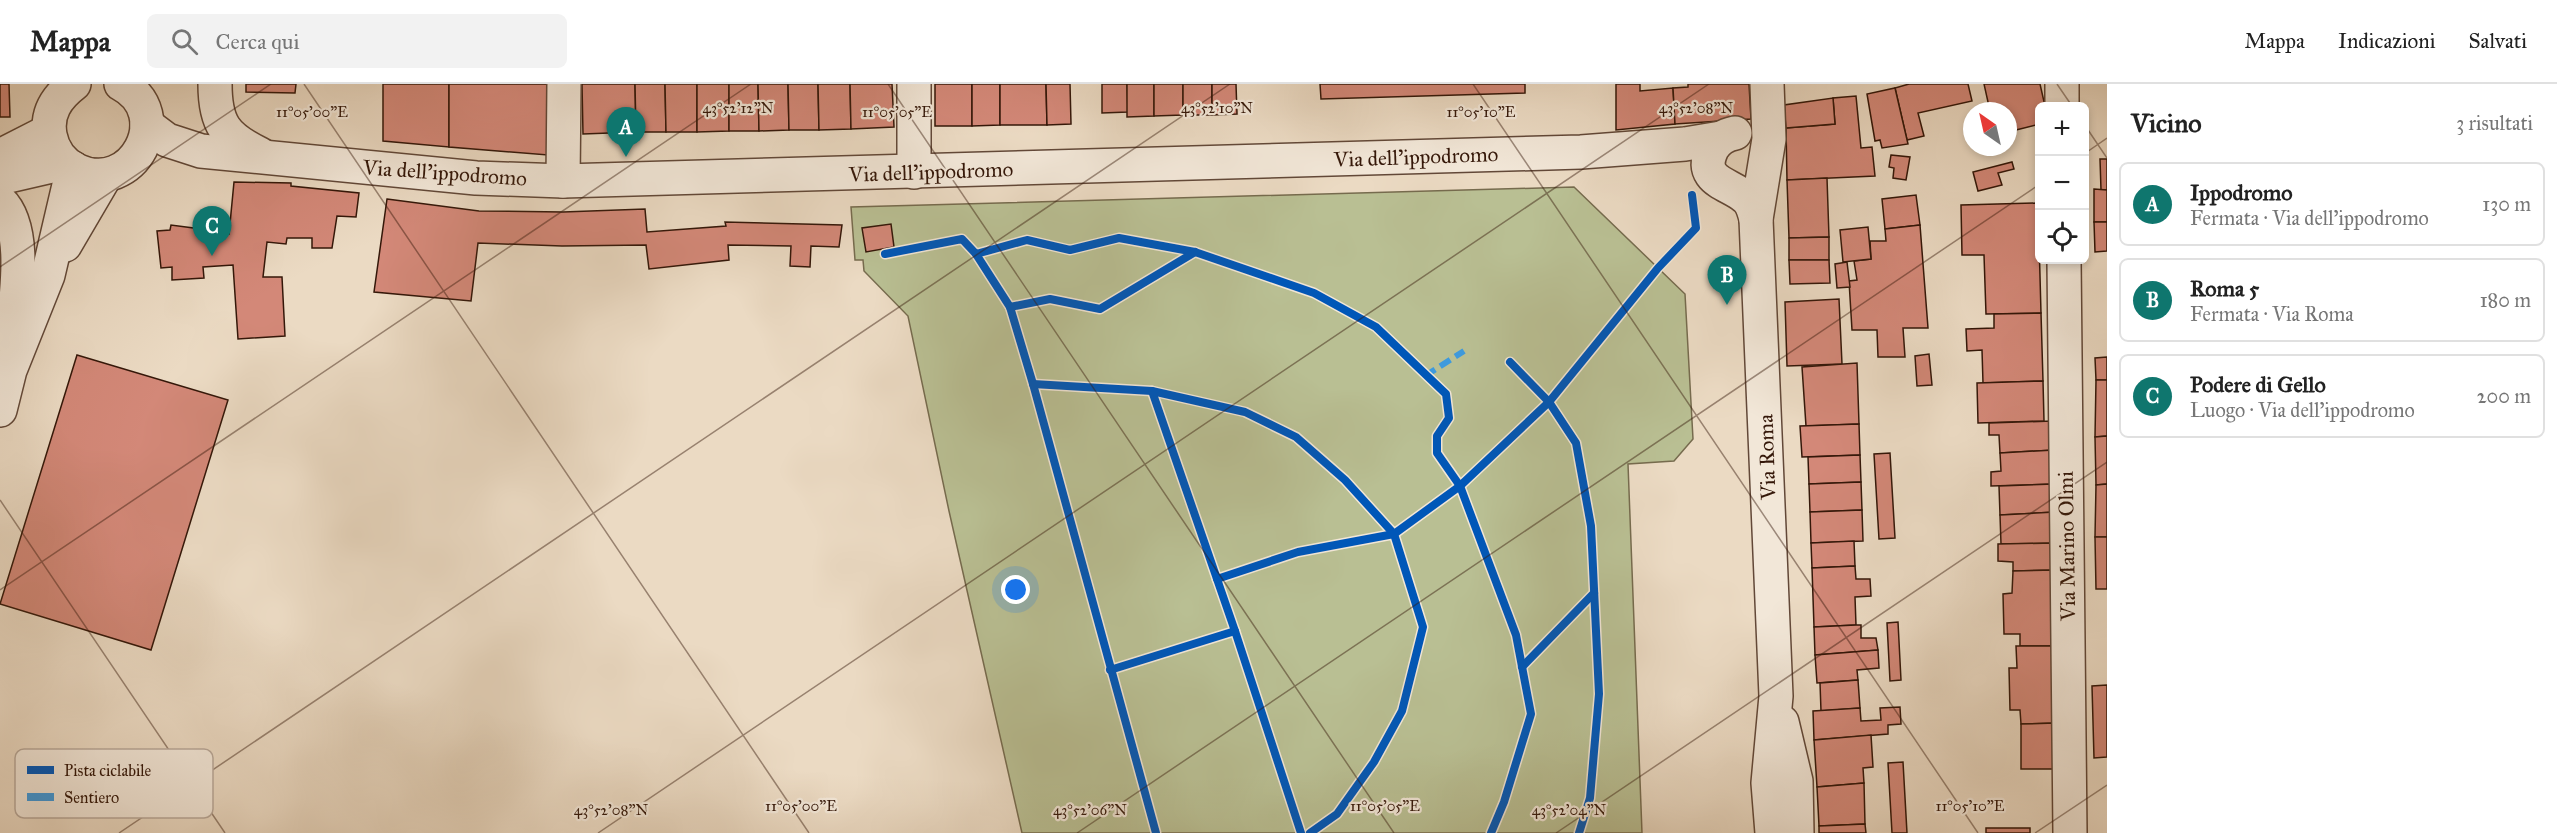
<!DOCTYPE html>
<html lang="it">
<head>
<meta charset="utf-8">
<style>
  :root { --surface:#fff; --page:#f2f2f2; --text:#222; --muted:#767676; --line:#e0e0e0; --accent:#0f766e }
  body { margin:0; font-family:"IM FELL Great Primer",serif; background:var(--page); color:var(--text) }
  .controls { position:absolute; right:18px; top:18px; display:grid; overflow:hidden; border-radius:9px; box-shadow:0 3px 9px #0003 }
  .controls button { width:54px; height:54px; display:grid; place-items:center; padding:0; border:0; border-bottom:2px solid var(--line); background:var(--surface); color:var(--text); font:30px sans-serif }
  .compass { position:absolute; left:1963px; top:18px; width:54px; height:54px; border-radius:50%; background:var(--surface); box-shadow:0 3px 9px #0003; rotate:326deg }
  .you { position:absolute; left:1016px; top:506px; width:21px; height:21px; margin:-15px; border:4px solid #fff; border-radius:50%; background:#1a73e8; box-shadow:0 0 0 9px #1a73e833 }
  .badge { display:grid; place-items:center; width:39px; height:39px; border-radius:50%; background:var(--accent); color:#fff; font-size:20px; font-weight:700 }
  .pin { position:absolute; translate:-50% -50px; filter:drop-shadow(0 2px 3px #0008) }
  .pin::after { content:''; position:absolute; top:32px; width:21px; height:18px; background:inherit; clip-path:polygon(0 0,100% 0,50% 100%) }
  .list { margin:0; padding:0; list-style:none }
  h2 { display:flex; justify-content:space-between; align-items:center; height:78px; margin:0; padding:0 24px; font-size:26px }
  h2 small { font-size:20px; font-weight:400; color:var(--muted) }
  .list li { display:grid; grid-template-columns:39px 1fr auto; gap:18px; align-items:center; box-sizing:border-box; height:84px; margin:0 12px 12px; padding:0 12px; border:2px solid var(--line); border-radius:9px }
  .list b { display:block; font-size:22px; white-space:nowrap }
  .list p { margin:0; font-size:20px; white-space:nowrap; color:var(--muted) }
  .list em { font-size:20px; font-style:normal; color:var(--muted) }
  .icon { flex:none; width:33px; height:33px; fill:none; stroke:currentColor; stroke-width:2; stroke-linecap:round; stroke-linejoin:round }
  .map { position:relative; flex:none; width:2107px; height:749px; overflow:hidden }
  header { display:flex; align-items:center; gap:36px; box-sizing:border-box; height:84px; padding:0 30px; background:var(--surface); border-bottom:2px solid var(--line) }
  header strong { font-size:28px }
  nav { display:flex; gap:33px; margin-inline-start:auto; font-size:21px }
  .search { width:420px; height:54px; background:var(--page); display:flex; align-items:center; gap:15px; box-sizing:border-box; padding:0 21px; border-radius:9px; color:var(--muted); font-size:22px }
  main { display:flex }
  aside { flex:1; background:var(--surface) }
  .map>svg:first-child { display:block }
  .green { fill:#b9bf93; stroke:#766b4e; stroke-width:1.5 }
  .building { fill:#d38878; stroke:#341709; stroke-width:1.5 }
  .lines { fill:none; stroke-linecap:round; stroke-linejoin:round }
  .minor-casing { stroke:#624838; stroke-width:36 }
  .minor { stroke:#f2e7d8; stroke-width:33 }
  .quiet { stroke:#3e9add; stroke-width:6; stroke-dasharray:12 6; stroke-linecap:butt }
  .cycleway-casing { stroke:#f2e7d8; stroke-width:11 }
  .cycleway { stroke:#0057b8; stroke-width:8 }
  .ticks { fill:none; stroke:#341709; stroke-width:1.5; stroke-opacity:0.45 }
  .labels { text-anchor:middle; stroke-width:4.5; stroke-linejoin:round; paint-order:stroke }
  .street-label { font-size:21px; fill:#341709; stroke:#f2e7d8 }
  .key { fill:#f2e7d8; stroke:#b9a99a; stroke-width:1.5 }
  .key-label { font-size:16px; fill:#341709 }
  .ticks-label { font-size:15px; text-anchor:middle; fill:#341709; stroke:#f2e7d8; stroke-width:4.5; stroke-linejoin:round; paint-order:stroke }
</style>
</head>
<body>
<header>
<strong>Mappa</strong>
<div class="search"><svg class="icon" aria-label="search" viewBox="0 0 24 24"><circle cx="10" cy="10" r="6"/><path d="M15 15l6 6"/></svg>Cerca qui</div>
<nav><a>Mappa</a><a>Indicazioni</a><a>Salvati</a></nav>
</header>
<main>
<div class="map">
<svg width="2107" height="749" viewBox="0 0 2107 749">
  <rect width="100%" height="100%" fill="#ebdac3"/>
  <filter id="stains"><feTurbulence type="fractalNoise" baseFrequency=".00333" numOctaves="4"/><feColorMatrix values="0 0 0 0 .2 0 0 0 0 .09 0 0 0 0 .02 0 0 0 .5 -.17"/></filter>
  <radialGradient id="worn" r=".72"><stop offset=".6" stop-color="#630" stop-opacity="0"/><stop offset="1" stop-color="#630" stop-opacity=".3"/></radialGradient>
  <path class="green" d="M1574,103L1685,210L1693,355L1674,377L1628,380L1642,749H1022L949,427L908,232L864,187L863,176H855L851,123Z"/>
  <g class="building">
    <path d="M0,0H9L10,33H0Z"/>
    <path d="M246,0H296L295,9L246,8Z"/>
    <path d="M383,0H449V63L383,57Z"/>
    <path d="M449,0H550L548,71L449,63Z"/>
    <path d="M582,0H635L636,48L583,50Z"/>
    <path d="M635,0H665L666,48H636Z"/>
    <path d="M665,0H697V48H666Z"/>
    <path d="M697,0H729V47L697,48Z"/>
    <path d="M729,0H758L759,47H729Z"/>
    <path d="M758,0H788L789,46L759,47Z"/>
    <path d="M788,0H818L819,46H789Z"/>
    <path d="M818,0H850L851,45L819,46Z"/>
    <path d="M850,0H892L894,43L851,45Z"/>
    <rect x="935" y="0" width="37" height="42"/>
    <path d="M972,0H1000V41L972,42Z"/>
    <path d="M1000,0H1046L1047,41H1000Z"/>
    <path d="M1046,0H1070L1071,40L1047,41Z"/>
    <path d="M1102,0H1127L1128,28L1102,29Z"/>
    <path d="M1127,0H1154V32L1127,33Z"/>
    <path d="M1154,0H1183V31L1154,32Z"/>
    <rect x="1183" y="0" width="29" height="31"/>
    <path d="M1212,0H1236L1237,30L1212,31Z"/>
    <path d="M1320,0H1525V9L1321,15Z"/>
    <path d="M1616,0H1640V7L1673,4L1675,40L1616,46Z"/>
    <path d="M1688,0H1749L1751,35L1675,40L1673,4L1688,3Z"/>
    <path d="M1909,0H1968L1972,17L1918,29L1924,52L1907,56L1895,4Z"/>
    <path d="M1984,0H2040L2045,22H2040V40L2008,48V27H1990Z"/>
    <path d="M1895,4L1908,60L1882,64L1880,56L1875,57L1867,10Z"/>
    <path d="M1856,12L1861,64L1872,63L1875,92L1787,96L1786,44L1835,40L1833,14Z"/>
    <path d="M1833,14L1835,40L1786,44L1784,21Z"/>
    <path d="M1891,71L1910,73L1906,96L1893,94L1894,84L1889,83Z"/>
    <path d="M2100,75H2107V106H2101Z"/>
    <path d="M2012,78L2014,85L1998,89L2002,101L1978,107L1973,88Z"/>
    <path d="M1827,94L1829,153L1789,154L1787,96Z"/>
    <path d="M234,98L291,99V102L359,109L356,133L337,132L332,164H312V154H287L286,160L267,158L263,193H282L285,252L238,255L233,181L203,183L204,194L172,196V183L161,184L157,147L170,146L171,141L201,145L200,153L229,150Z"/>
    <path d="M2094,105L2107,106V138H2094Z"/>
    <path d="M1916,111L1920,141L1885,145L1882,115Z"/>
    <path d="M387,115L479,127L563,128L645,125L647,148L726,142L725,138L842,141L839,163L811,162L810,183L790,182L791,162L728,161L729,176L649,185L646,161L562,162L478,159L471,217L374,208Z"/>
    <path d="M2038,119L2041,229L1986,230L1984,171H1962L1961,121Z"/>
    <path d="M2094,138H2107V167L2095,168Z"/>
    <path d="M891,140L894,163L866,168L862,144Z"/>
    <path d="M1920,141L1928,244H1903L1905,273H1878L1877,246H1852L1849,197L1857,196L1854,177L1871,175L1870,157H1886L1885,145Z"/>
    <path d="M1868,143L1871,175L1843,178L1840,146Z"/>
    <path d="M1829,153V176H1789V154Z"/>
    <path d="M1789,176H1829L1830,199L1790,200Z"/>
    <path d="M1847,178L1850,203L1837,204L1835,180Z"/>
    <path d="M1839,215L1842,280L1787,282L1785,218Z"/>
    <path d="M2041,229L2043,297L1983,299L1982,266L1967,267L1966,245L1994,244V230Z"/>
    <path d="M1929,270L1932,301L1917,302L1915,272Z"/>
    <path d="M77,271L228,316L151,566L0,520Z"/>
    <path d="M2107,273V296H2096L2095,274Z"/>
    <path d="M1857,279L1859,340L1806,342L1802,283Z"/>
    <path d="M2096,296H2107V352L2095,353Z"/>
    <path d="M2043,297L2044,337L1978,339L1977,299Z"/>
    <path d="M2053,337L2054,366L2000,369L1999,351H1989V339Z"/>
    <path d="M1859,340L1860,371L1802,373L1800,342Z"/>
    <path d="M2107,352V400L2096,401L2095,353Z"/>
    <path d="M2054,366V400L1991,402V388L2001,387L2000,369Z"/>
    <path d="M1890,369L1895,454L1879,455L1874,370Z"/>
    <path d="M1860,371L1861,398L1809,400L1808,373Z"/>
    <path d="M1861,398L1862,426L1810,428L1809,400Z"/>
    <path d="M2054,400L2055,428L2000,431L1999,402Z"/>
    <path d="M2107,400V453H2095L2096,401Z"/>
    <path d="M1862,426L1863,457L1811,459L1810,428Z"/>
    <path d="M2055,428L2054,459L2001,460L2000,431Z"/>
    <path d="M2095,453H2107V505H2096Z"/>
    <path d="M1854,457L1855,482L1812,484L1811,459Z"/>
    <path d="M2054,459L2055,486L2013,487V478L1998,477V460Z"/>
    <path d="M1855,482L1856,495H1870L1871,512L1855,513L1856,541L1814,543L1812,484Z"/>
    <path d="M2055,486L2056,562H2020V550H2004L2003,510L2012,509L2013,487Z"/>
    <path d="M1898,538L1901,596L1890,597L1887,539Z"/>
    <path d="M1856,541H1861V554H1876L1878,566L1815,571L1814,543Z"/>
    <path d="M2016,562H2056V639L2021,640L2020,626H2010L2009,584H2017Z"/>
    <path d="M1878,566L1879,584L1857,586L1858,596L1817,599L1815,571Z"/>
    <path d="M1858,596L1860,624L1821,627L1820,599Z"/>
    <path d="M2107,601V673L2094,674L2092,602Z"/>
    <path d="M1900,623L1901,640L1888,641V650L1814,656L1813,627L1860,624L1861,637L1881,636L1880,624Z"/>
    <path d="M2056,639L2057,685H2021V640Z"/>
    <path d="M1871,651L1873,683L1863,684L1864,699L1817,703L1814,656Z"/>
    <path d="M1903,678L1907,749H1892L1888,679Z"/>
    <path d="M1864,699L1865,740L1819,742L1817,703Z"/>
    <path d="M1865,740L1866,749H1819V742Z"/>
    <rect x="1986" y="744" width="44" height="5"/>
  </g>
  <g class="lines">
    <defs>
      <g id="minor">
        <path d="M74,0C57,13 46,29 50,51C53,67 62,79 76,86C133,113 177,30 121,0"/>
        <path d="M215,0C215,40 225,53 260,70"/>
        <path d="M914,0V88"/>
        <path d="M1767,0L1769,55L1756,135L1776,612L1768,699L1772,749"/>
        <path d="M2062,0V22"/>
        <path d="M147,41L167,56L201,67L476,94L563,97L1581,68L1685,60L1721,54"/>
        <path d="M1735,49C1725,51 1717,56 1712,65C1697,98 1730,99 1746,114C1752,119 1754,127 1756,135"/>
        <path d="M0,72L49,47"/>
        <path d="M0,94L65,79"/>
        <path d="M563,97L564,0"/>
        <path d="M0,117C29,145 15,217 12,255"/>
        <path d="M65,161L106,91"/>
        <path d="M2064,176L2070,749"/>
        <path d="M0,326L10,286L48,191L73,84"/>
        <path d="M1782,638L1796,697L1797,749"/>
      </g>
    </defs>
    <use href="#minor" class="minor-casing"/>
    <use href="#minor" class="minor"/>
    <path class="quiet" d="M1425,292L1464,267"/>
    <defs>
      <g id="cycleway">
        <path d="M885,170L962,155L976,170L1027,156L1070,166L1119,154L1195,168L1314,209L1376,243L1446,310L1449,334L1437,352V369L1460,402L1516,551L1531,630L1504,718L1491,749"/>
        <path d="M976,170L1010,223L1033,300L1156,749"/>
        <path d="M1010,223L1050,215L1100,225L1195,168"/>
        <path d="M1510,278L1549,318L1576,359L1591,442L1599,610L1590,714L1579,749"/>
        <path d="M1033,300L1152,307L1245,328L1296,353L1345,396L1394,450L1423,543L1402,627L1374,678L1337,730L1310,749"/>
        <path d="M1152,307L1235,547L1301,749"/>
        <path d="M1217,495L1298,468L1394,450L1460,402L1549,318L1658,184L1696,144L1692,111"/>
        <path d="M1522,583L1594,509"/>
        <path d="M1110,586L1235,547"/>
      </g>
    </defs>
    <use href="#cycleway" class="cycleway-casing"/>
    <use href="#cycleway" class="cycleway"/>
  </g>
  <path class="ticks" d="M304,0L809,749M888,0L1394,749M1473,0L1978,749M2057,0L2072,22M2084,40L2107,74M2084,70L2107,54M0,183L271,0M0,416L225,749M0,506L751,0M119,749L1230,0M598,749L1709,0M1077,749L2040,100M1556,749L2107,378M2035,749L2107,701"/>
  <g class="labels">
    <g class="street-label">
      <text transform="translate(1416 73) rotate(-2)" y="7">Via dell'ippodromo</text>
      <text transform="translate(931 88) rotate(-2)" y="7">Via dell'ippodromo</text>
      <text transform="translate(445 89) rotate(4)" y="7">Via dell'ippodromo</text>
      <text transform="translate(1767 373) rotate(-92)" y="7">Via Roma</text>
      <text transform="translate(2067 462) rotate(-91)" y="7">Via Marino Olmi</text>
    </g>
  </g>
  <rect x="15" y="665" width="198" height="69" rx="9" class="key"/>
  <rect x="27" y="682" width="27" height="8" fill="#0057b8"/>
  <rect x="27" y="709" width="27" height="8" fill="#3e9add"/>
  <g class="key-label">
    <text x="64" y="692">Pista ciclabile</text>
    <text x="64" y="719">Sentiero</text>
  </g>
  <g class="ticks-label">
    <text x="738" y="29">43°52'12"N</text>
    <text x="1217" y="29">43°52'10"N</text>
    <text x="1696" y="29">43°52'08"N</text>
    <text x="312" y="33">11°05'00"E</text>
    <text x="897" y="33">11°05'05"E</text>
    <text x="1481" y="33">11°05'10"E</text>
    <text x="801" y="727">11°05'00"E</text>
    <text x="1385" y="727">11°05'05"E</text>
    <text x="1970" y="727">11°05'10"E</text>
    <text x="611" y="731">43°52'08"N</text>
    <text x="1090" y="731">43°52'06"N</text>
    <text x="1569" y="731">43°52'04"N</text>
  </g>
  <rect width="100%" height="100%" filter="url(#stains)"/>
  <rect width="100%" height="100%" fill="url(#worn)"/>
</svg>
<div class="controls">
<button>+</button>
<button>−</button>
<button><svg class="icon" aria-label="locate" viewBox="0 0 24 24"><circle cx="12" cy="12" r="6"/><path d="M12 2v4M12 18v4M2 12h4M18 12h4"/></svg></button>
</div>
<svg class="compass" viewBox="-18 -18 36 36"><path d="M0-13l5 13h-10z" fill="#e53935"/><path d="M0 13l5-13h-10z" fill="#767676"/></svg>
<div class="you"></div>
<div class="pin badge" style="left:626px;top:73px">A</div>
<div class="pin badge" style="left:1727px;top:221px">B</div>
<div class="pin badge" style="left:212px;top:172px">C</div>
</div>
<aside>
<h2>Vicino<small>3 risultati</small></h2>
<ul class="list">
<li><span class="badge">A</span><div><b>Ippodromo</b><p>Fermata · Via dell'ippodromo</p></div><em>130 m</em></li>
<li><span class="badge">B</span><div><b>Roma 5</b><p>Fermata · Via Roma</p></div><em>180 m</em></li>
<li><span class="badge">C</span><div><b>Podere di Gello</b><p>Luogo · Via dell'ippodromo</p></div><em>200 m</em></li>
</ul>
</aside>
</main>
</body>
</html>
